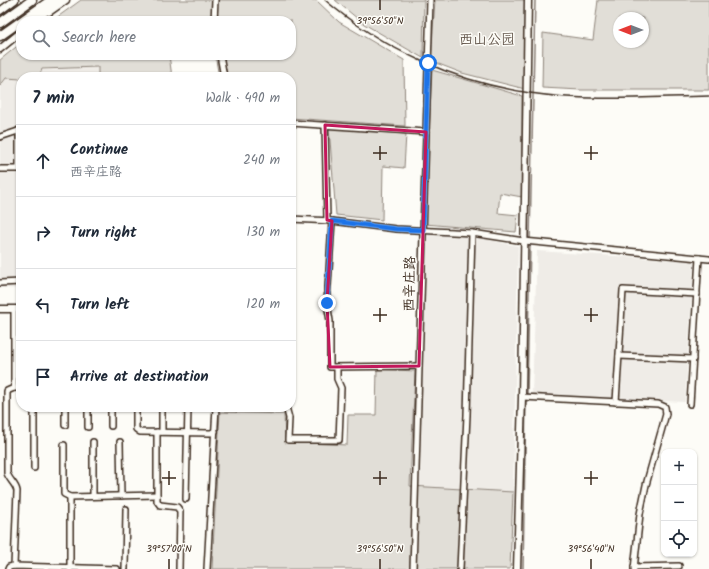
<!DOCTYPE html>
<html lang="en">
<head>
<meta charset="utf-8">
<style>
  :root { --surface:#fff; --page:#f6f6f7; --text:#1f2937; --muted:#747a83; --line:#e0e1e3 }
  body { margin:0; font-family:Kalam,"LXGW WenKai TC",sans-serif; background:var(--page); color:var(--text) }
  .controls { position:absolute; right:12px; bottom:12px; display:grid; overflow:hidden; border-radius:8px; box-shadow:0 1px 3px #0004 }
  .controls button { width:36px; height:36px; display:grid; place-items:center; padding:0; border:0; border-bottom:1px solid var(--line); background:var(--surface); color:var(--text); font:20px sans-serif }
  .compass { position:absolute; left:613px; top:12px; width:36px; height:36px; border-radius:50%; background:var(--surface); box-shadow:0 1px 3px #0004; rotate:270deg }
  .stop { position:absolute; width:12px; height:12px; margin:-9px; border:3px solid #1a73e8; border-radius:50%; background:#fff }
  .stop.end { background:#1a73e8; border-color:#fff; box-shadow:0 1px 4px #0008 }
  .list { margin:0; padding:0; list-style:none }
  h2 { display:flex; justify-content:space-between; align-items:center; height:52px; margin:0; padding:0 16px; font-size:17px }
  h2 small { font-size:13px; font-weight:400; color:var(--muted) }
  .list li { display:grid; grid-template-columns:26px 1fr auto; gap:12px; align-items:center; box-sizing:border-box; height:72px; padding:0 16px; border-top:1px solid var(--line) }
  .list b { display:block; font-size:15px; white-space:nowrap }
  .list p { margin:0; font-size:13px; white-space:nowrap; color:var(--muted) }
  .list em { font-size:13px; font-style:normal; color:var(--muted) }
  .icon { flex:none; width:22px; height:22px; fill:none; stroke:currentColor; stroke-width:2; stroke-linecap:round; stroke-linejoin:round }
  .map { position:relative; flex:none; width:709px; height:569px; overflow:hidden }
  .search { position:absolute; background:var(--surface); box-shadow:0 1px 3px #0004; left:16px; top:16px; width:280px; height:44px; display:flex; align-items:center; gap:10px; box-sizing:border-box; padding:0 14px; border-radius:16px; color:var(--muted); font-size:15px }
  .panel { position:absolute; background:var(--surface); box-shadow:0 1px 3px #0004; left:16px; top:72px; width:280px; height:340px; border-radius:16px }
  .map>svg:first-child { display:block }
  .built { fill:#efece7 }
  .green { fill:#e1ded7; stroke:#8e847a; fill-rule:evenodd }
  .lines { fill:none; stroke-linecap:round; stroke-linejoin:round }
  .stream { stroke:#887d74; stroke-width:1.5 }
  .minor-casing { stroke:#3b2a1e; stroke-width:8 }
  .tertiary-casing { stroke:#3b2a1e; stroke-width:9 }
  .primary-casing { stroke:#3b2a1e; stroke-width:11 }
  .minor { stroke:#fdfcf7; stroke-width:5 }
  .tertiary { stroke:#fdfcf7; stroke-width:6 }
  .primary { stroke:#fdfcf7; stroke-width:8 }
  .rail { stroke:#3b2a1e; stroke-width:1.5 }
  .route { stroke:#1a73e8; stroke-width:5 }
  .marked { fill:none; stroke:#c2185b; stroke-width:3; stroke-linejoin:round }
  .ticks { fill:none; stroke:#3b2a1e; stroke-width:1.5 }
  .labels { text-anchor:middle; stroke-width:3; stroke-linejoin:round; paint-order:stroke }
  .park-label { font-size:14px; fill:#64574c; stroke:#fdfcf7 }
  .street-label { font-size:14px; fill:#3b2a1e; stroke:#fdfcf7 }
  .ticks-label { font-size:10px; text-anchor:middle; fill:#3b2a1e; stroke:#fdfcf7; stroke-width:3; stroke-linejoin:round; paint-order:stroke }
</style>
</head>
<body>
<div class="map">
<svg width="709" height="569" viewBox="0 0 709 569">
  <rect width="100%" height="100%" fill="#fdfcf7"/>
  <filter id="ink" filterUnits="userSpaceOnUse"><feTurbulence type="fractalNoise" baseFrequency=".025" numOctaves="2"/><feDisplacementMap in="SourceGraphic" scale="8" xChannelSelector="R" yChannelSelector="G"/><feConvolveMatrix kernelMatrix="1 2 1 2 8 2 1 2 1" color-interpolation-filters="sRGB"/></filter>
  <g filter="url(#ink)">
    <g class="built">
      <path d="M98,67V77H39L42,70Z"/>
      <path d="M6,78L21,79V289L0,288V86Z"/>
      <path d="M425,235L470,236L518,246L513,492L419,487Z"/>
      <path d="M537,251L694,261L685,402L532,395Z"/>
    </g>
    <g class="green">
      <path d="M81,0H316L339,22L404,60L405,126L291,118V77H219L215,55H291V21H52Z"/>
      <path d="M335,0H424L423,58L364,24Z"/>
      <path d="M435,0H526L525,89L462,73L431,61Z"/>
      <path d="M598,0H709V90H581L542,88L543,33L593,40ZM619,18H643V42H619Z"/>
      <path d="M21,43V55H169L172,77H98V67L42,69L39,77H21V79L6,78L0,86V60Z"/>
      <path d="M432,70L522,96V197L500,193L498,213L518,215L516,232L425,224Z"/>
      <path d="M329,128L406,134L404,168L383,166L382,220L336,215Z"/>
      <path d="M377,369L415,371L410,486L513,492L510,569H212L220,412L284,414L285,442L347,445L348,415H376Z"/>
    </g>
    <g class="lines">
      <g class="stream">
        <path d="M530,239L535,0"/>
        <path d="M527,395L530,243"/>
        <path d="M523,569L526,399"/>
      </g>
      <defs>
        <g id="minor">
          <path d="M214,21L215,0"/>
          <path d="M220,55L224,77"/>
          <path d="M291,123L426,132"/>
          <path d="M325,125L327,220"/>
          <path d="M19,130V169"/>
          <path d="M0,137L21,130"/>
          <path d="M0,169H21"/>
          <path d="M291,219L332,221L396,229L472,233L524,241L709,259"/>
          <path d="M332,221L327,303L330,321V367L419,366"/>
          <path d="M0,283L21,282"/>
          <path d="M619,356L693,359"/>
          <path d="M14,388V309"/>
          <path d="M522,397L658,404L665,407L666,414L646,485L640,514L634,569"/>
          <path d="M616,402L623,290L697,294"/>
          <path d="M690,404L699,258"/>
          <path d="M65,407V425"/>
          <path d="M88,407V427"/>
          <path d="M111,407V426"/>
          <path d="M136,407V429L140,432L211,433L215,431"/>
          <path d="M162,407V432"/>
          <path d="M286,407L289,418L288,440H339L341,388L337,379V367"/>
          <path d="M157,432V501L160,505L177,507L180,511L179,569"/>
          <path d="M93,442V496"/>
          <path d="M120,442L121,496"/>
          <path d="M64,445V494L70,497L157,495"/>
          <path d="M34,468V407"/>
          <path d="M186,499L188,407"/>
          <path d="M14,566L17,491C16,484 9,480 7,473V391L14,388H21"/>
          <path d="M634,567L679,566"/>
          <path d="M8,569L9,567L14,566L117,569"/>
          <path d="M70,569V497"/>
          <path d="M125,569L126,509"/>
          <path d="M207,569L216,407"/>
          <path d="M413,569L430,0"/>
          <path d="M460,569L467,415L472,233"/>
        </g>
        <g id="tertiary">
          <path d="M0,11L15,0"/>
          <path d="M49,12L66,0"/>
          <path d="M0,49L21,32"/>
          <path d="M0,309H21"/>
          <path d="M517,569L522,397L528,0"/>
        </g>
        <g id="primary">
          <path d="M34,21L58,0"/>
          <path d="M0,23L32,0"/>
          <path d="M0,36L51,0"/>
        </g>
      </defs>
      <use href="#minor" class="minor-casing"/>
      <use href="#tertiary" class="tertiary-casing"/>
      <use href="#primary" class="primary-casing"/>
      <use href="#minor" class="minor"/>
      <use href="#tertiary" class="tertiary"/>
      <use href="#primary" class="primary"/>
      <path class="rail" d="M325,0C382,49 455,82 530,93C589,102 650,97 709,96"/>
    </g>
  </g>
  <g class="lines" filter="url(#ink)">
    <path class="route" d="M327,303L332,221L396,229L423,230L428,63"/>
  </g>
  <path class="marked" d="M325,125L426,132L419,366L330,367L327,303L332,221L327,220Z"/>
  <path class="ticks" d="M380,0V10M380,146V160M591,146V160M373,153H387M584,153H598M380,308V322M591,308V322M373,315H387M584,315H598M169,471V485M380,471V485M591,471V485M162,478H176M373,478H387M584,478H598M169,559V569M380,559V569M591,559V569"/>
  <g class="labels">
    <g class="park-label">
      <text x="487" y="44">西山公园</text>
    </g>
    <g class="street-label">
      <text transform="translate(409 284) rotate(-89)" y="5">西辛庄路</text>
    </g>
  </g>
  <g class="ticks-label">
    <text x="380" y="24">39°56'50"N</text>
    <text x="169" y="552">39°57'00"N</text>
    <text x="380" y="552">39°56'50"N</text>
    <text x="591" y="552">39°56'40"N</text>
  </g>
</svg>
<div class="controls">
<button>+</button>
<button>−</button>
<button><svg class="icon" aria-label="locate" viewBox="0 0 24 24"><circle cx="12" cy="12" r="6"/><path d="M12 2v4M12 18v4M2 12h4M18 12h4"/></svg></button>
</div>
<svg class="compass" viewBox="-18 -18 36 36"><path d="M0-13l5 13h-10z" fill="#e53935"/><path d="M0 13l5-13h-10z" fill="#747a83"/></svg>
<div class="stop" style="left:428px;top:63px"></div>
<div class="stop end" style="left:327px;top:303px"></div>
<div class="search"><svg class="icon" aria-label="search" viewBox="0 0 24 24"><circle cx="10" cy="10" r="6"/><path d="M15 15l6 6"/></svg>Search here</div>
<section class="panel">
<h2>7 min<small>Walk · 490 m</small></h2>
<ul class="list">
<li><svg class="icon" aria-label="ahead" viewBox="0 0 24 24"><path d="M12 20V5M6 11l6-6 6 6"/></svg><div><b>Continue</b><p>西辛庄路</p></div><em>240 m</em></li>
<li><svg class="icon" aria-label="right" viewBox="0 0 24 24"><path d="M7 20v-9h11M14 6l5 5-5 5"/></svg><div><b>Turn right</b></div><em>130 m</em></li>
<li><svg class="icon" aria-label="left" viewBox="0 0 24 24"><path d="M17 20v-9H6M10 6l-5 5 5 5"/></svg><div><b>Turn left</b></div><em>120 m</em></li>
<li><svg class="icon" aria-label="arrive" viewBox="0 0 24 24"><path d="M6 21V4h12l-3 4 3 4H6"/></svg><div><b>Arrive at destination</b></div></li>
</ul>
</section>
</div>
</body>
</html>
